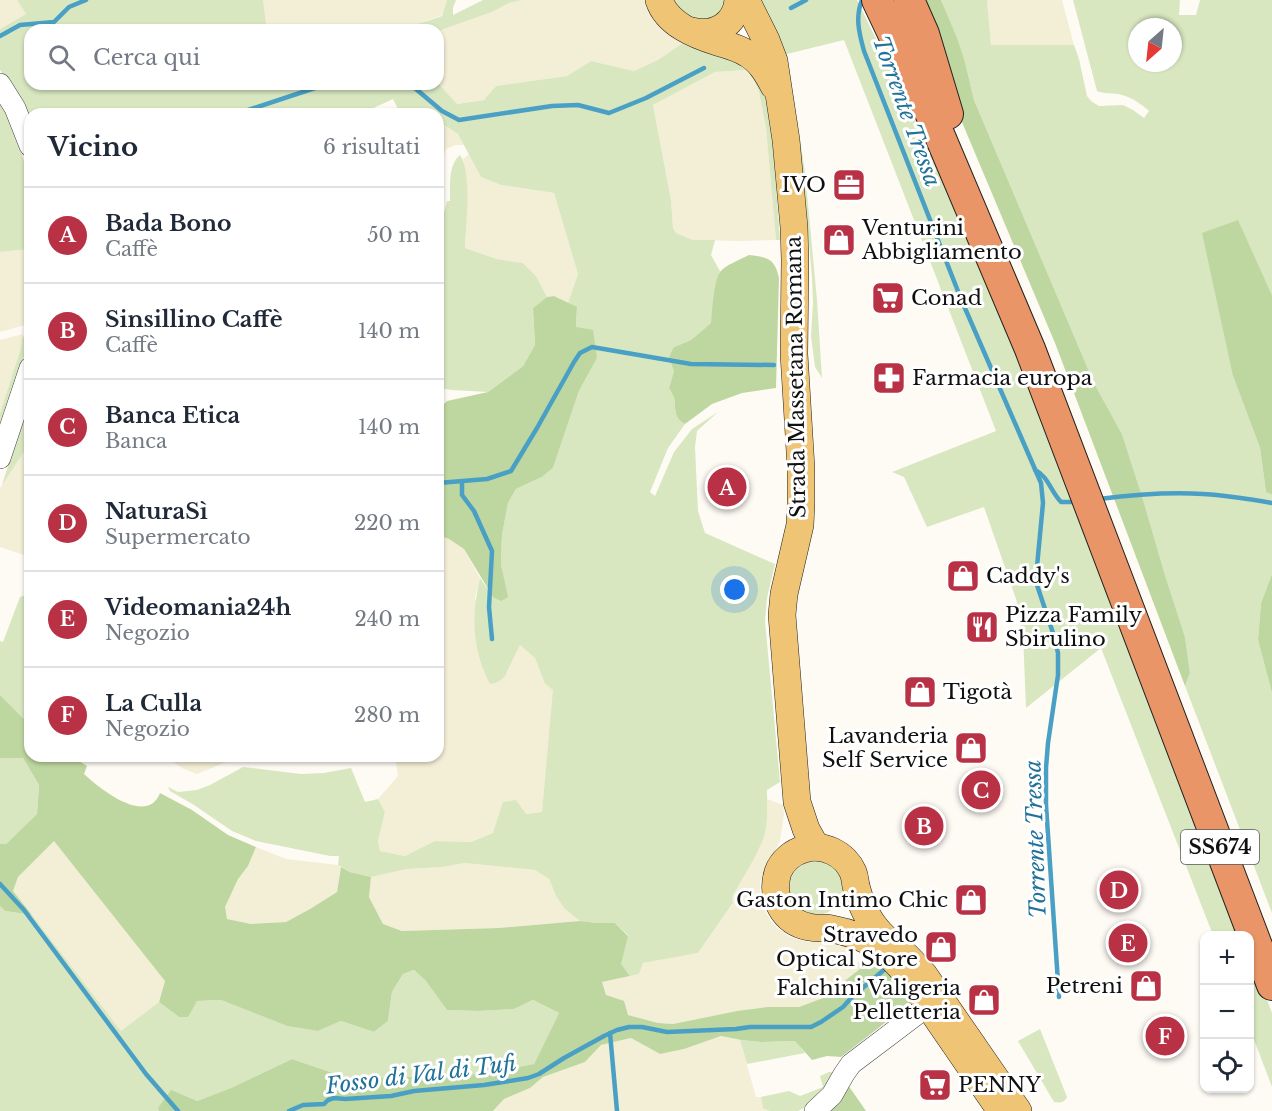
<!DOCTYPE html>
<html lang="it">
<head>
<meta charset="utf-8">
<style>
  :root { --surface:#fff; --page:#f2f2f3; --text:#1f2937; --muted:#747a83; --line:#e0e1e3; --accent:#b83145 }
  body { margin:0; font-family:"Libre Baskerville",serif; background:var(--page); color:var(--text) }
  .controls { position:absolute; right:18px; bottom:18px; display:grid; overflow:hidden; border-radius:12px; box-shadow:0 2px 4px #0004 }
  .controls button { width:54px; height:54px; display:grid; place-items:center; padding:0; border:0; border-bottom:2px solid var(--line); background:var(--surface); color:var(--text); font:30px sans-serif }
  .compass { position:absolute; left:1128px; top:18px; width:54px; height:54px; border-radius:50%; background:var(--surface); box-shadow:0 2px 4px #0004; rotate:207deg }
  .you { position:absolute; left:735px; top:590px; width:21px; height:21px; margin:-15px; border:4px solid #fff; border-radius:50%; background:#1a73e8; box-shadow:0 0 0 9px #1a73e833 }
  .badge { display:grid; place-items:center; width:39px; height:39px; border-radius:50%; background:var(--accent); color:#fff; font-size:20px; font-weight:700 }
  .pin { position:absolute; translate:-50% -50%; border:3px solid #fff; box-shadow:0 2px 6px #0006 }
  .list { margin:0; padding:0; list-style:none }
  h2 { display:flex; justify-content:space-between; align-items:center; height:78px; margin:0; padding:0 24px; font-size:26px }
  h2 small { font-size:20px; font-weight:400; color:var(--muted) }
  .list li { display:grid; grid-template-columns:39px 1fr auto; gap:18px; align-items:center; box-sizing:border-box; height:96px; padding:0 24px; border-top:2px solid var(--line) }
  .list b { display:block; font-size:22px; white-space:nowrap }
  .list p { margin:0; font-size:20px; white-space:nowrap; color:var(--muted) }
  .list em { font-size:20px; font-style:normal; color:var(--muted) }
  .icon { flex:none; width:33px; height:33px; fill:none; stroke:currentColor; stroke-width:2; stroke-linecap:round; stroke-linejoin:round }
  .map { position:relative; flex:none; width:1272px; height:1111px; overflow:hidden }
  .search { position:absolute; background:var(--surface); box-shadow:0 2px 4px #0004; left:24px; top:24px; width:420px; height:66px; display:flex; align-items:center; gap:15px; box-sizing:border-box; padding:0 21px; border-radius:18px; color:var(--muted); font-size:22px }
  .panel { position:absolute; background:var(--surface); box-shadow:0 2px 4px #0004; left:24px; top:108px; width:420px; height:654px; border-radius:18px }
  .map>svg:first-child { display:block }
  .farmland { fill:#f3eed6 }
  .green { fill:#d8e7c0; fill-rule:evenodd }
  .forest { fill:#bed7a0 }
  .lines { fill:none; stroke-linecap:round; stroke-linejoin:round }
  .stream { stroke:#49a0c4; stroke-width:4.5 }
  .minor-casing { stroke:#434343; stroke-width:22 }
  .major-casing { stroke:#212121; stroke-width:28 }
  .highway-casing { stroke:#212121; stroke-width:32 }
  .minor { stroke:#fff; stroke-width:21 }
  .major { stroke:#efc474; stroke-width:27 }
  .highway { stroke:#ea9567; stroke-width:30 }
  .labels { text-anchor:middle; stroke-width:6; stroke-linejoin:round; paint-order:stroke }
  .shield { fill:#fff; stroke:#585858; stroke-width:1.5 }
  .shield-label { font-size:20px; font-weight:bold; fill:#101010 }
  .poi-label { font-size:21px; fill:#101010; stroke:#fff; text-anchor:start }
  .street-label { font-size:21px; fill:#101010; stroke:#fff }
  .water-label { font-size:22px; font-style:italic; fill:#21729b; stroke:#fff }
</style>
</head>
<body>
<div class="map">
<svg width="1272" height="1111" viewBox="0 0 1272 1111">
  <rect width="100%" height="100%" fill="#fefbf5"/>
  <g class="farmland">
    <path d="M0,0H17L26,14L0,29Z"/>
    <path d="M263,0H447L442,15L411,26L406,30H267Z"/>
    <path d="M522,0H646L650,14L658,24L684,42L658,60L634,71L591,61L567,76L496,86L484,100L457,104L438,83V31L492,12L509,3Z"/>
    <path d="M987,0H1062L1074,45H991Z"/>
    <path d="M747,70L753,77L759,92L766,128L776,240L741,241L693,240L676,233L673,228L671,200L653,105L715,72Z"/>
    <path d="M438,121L458,134L464,145H456L446,149L438,174Z"/>
    <path d="M469,154L481,177L501,185L554,193L578,274L568,303L554,296L547,297L536,276L523,263L497,259L465,248L467,214L466,179L463,159Z"/>
    <path d="M30,249V312L25,325L0,332V252Z"/>
    <path d="M23,334L20,351L0,413V340Z"/>
    <path d="M30,443V557L0,547V488Z"/>
    <path d="M438,535L449,539L464,549L480,578L475,598L507,674L512,660L520,645L535,658L545,684L554,690L542,812L526,814L493,833L471,842L435,841L405,856L380,851L378,841L385,812L378,799L398,776L395,756H438Z"/>
    <path d="M168,756H241L197,774L184,769L173,762Z"/>
    <path d="M767,799L783,805L784,814L780,841L760,882V891L762,901L765,911L771,921L777,928L789,936L800,940L809,942L833,940L857,946L847,959L852,967L870,953L875,957L823,998L799,1007H767L737,1011L673,1024L658,1023L628,1015L606,995L602,982L639,974L643,963L698,953L733,904L732,897L759,847L765,833Z"/>
    <path d="M54,840L165,981L159,1002L121,1031L13,891L18,877Z"/>
    <path d="M256,847L286,859L338,865L341,867L337,892L310,909L286,922L251,924L226,919L224,907L238,879L248,866Z"/>
    <path d="M464,863L535,870L549,879L556,896L565,909L580,921L498,928L402,931L383,924L369,897L371,877L407,869L443,867Z"/>
    <path d="M721,1036L740,1040L756,1097H761L763,1108L769,1111H493L504,1099L530,1088L543,1077L585,1062L601,1045L631,1038L660,1054L684,1049Z"/>
  </g>
  <g class="green">
    <path d="M17,0H263L267,30H30V84L438,83L457,104L484,100L496,86L567,76L591,61L634,71L658,60L684,42L747,62L766,92L772,132L780,240H776L766,128L759,92L753,77L747,70L715,72L653,105L671,200L673,228L676,233L693,240H715L711,255L720,271L716,284L711,323L691,340L674,347V371L669,388C670,389 673,396 674,397C676,408 673,418 685,424L668,448L650,492L655,496L674,452L692,429L718,412L697,431L695,447L698,511L705,533L775,564L767,598L765,621L780,782L767,790C767,804 768,819 765,833C760,851 742,879 732,897L733,903L698,953L643,963L639,974L630,976L620,964L628,935L615,923H597L580,921L565,909L556,896L549,879L535,870L464,863L443,867L407,869L371,877L350,872L338,865L339,856H330L256,841L232,831L194,805L170,791L168,787L178,792L197,790L210,785L243,767L301,774L324,773L351,768L365,802L378,799L385,812L378,841L380,851L405,856L435,841L471,842L493,833L503,802L516,800L526,814L542,812L553,690L545,684L535,658L520,645C518,650 515,654 513,659C507,671 506,682 490,684C472,649 471,616 480,578L493,597L503,578L501,565L502,535L508,503L516,489L542,477L553,468L579,391L597,358L576,327L577,308L568,303L578,274L554,193L501,185L481,177L458,134L438,121V114H407L405,111L400,113L393,99L369,110L371,114H332L331,113L330,114H30V120L15,90L0,70V29L26,14Z"/>
    <path d="M447,0H456L453,8V15L483,0H522L509,3L492,12L438,31L406,30L411,26L442,16Z"/>
    <path d="M672,0H725L719,15L706,21L689,17Z"/>
    <path d="M759,0H857L903,94L916,107L1001,309L1243,935H1213L1101,648L1026,708L1023,634L1020,619L1017,602L984,507L927,527L904,477L892,472L996,431L844,40L787,54L805,172L817,300L822,378L815,367L811,336L813,303L812,278L806,206L788,94Z"/>
    <path d="M941,0H987L991,45H1074L1079,59L1087,96L1091,101L1099,106L1123,105L1133,110L1144,118L1149,111C1140,103 1130,96 1118,94C1110,93 1104,94 1097,91L1073,0H1180L1179,15H1196L1200,0H1272V295L1238,221L1233,376L1260,448L1266,492L1272,495V574L1261,603L1258,640L1272,693V913L1185,686L1190,673L1185,637L1165,575L1142,496L1122,434L1094,383L974,100L965,62ZM1137,27H1173V63H1137Z"/>
    <path d="M0,99L12,123L30,181V249L0,252Z"/>
    <path d="M460,155C472,172 466,226 465,248L497,259L523,263L536,276L547,297L533,308L535,345L523,366L488,392L452,390L438,388V227L444,213L447,201H450C450,186 448,165 460,155Z"/>
    <path d="M23,336L26,340L27,347L0,433V413L20,351Z"/>
    <path d="M30,396V443L2,485Z"/>
    <path d="M29,594L30,595V725L0,695V641L3,642L20,597Z"/>
    <path d="M0,758H23L39,785L37,814L6,844H0Z"/>
    <circle cx="816" cy="888" r="27"/>
    <path d="M0,906L5,911L32,915L121,1031L159,1002L179,1017L197,1001L221,1000L287,1026L318,1031L341,1021L374,1032L388,1021L392,992L403,974L414,970L425,980L447,1010L478,1011L514,1009L533,1000L559,1013L534,1064L480,1074L351,1079L292,1059L231,1088L197,1101L158,1108L159,1111H0Z"/>
    <path d="M1250,954L1272,1013V1087L1250,1029Z"/>
    <path d="M1040,1029L1067,1097C1064,1103 1060,1103 1054,1102L1018,1041Z"/>
    <path d="M740,1040L761,1042L796,1041L805,1053L747,1064Z"/>
    <path d="M829,1072H834L837,1075L808,1106L798,1111H769L763,1108L761,1097L789,1091L800,1096L823,1087L820,1076Z"/>
  </g>
  <g class="forest">
    <path d="M915,0H941L957,38L965,62L974,100L1094,383L1122,434L1142,496L1165,575L1185,637L1190,673L1185,686L1055,343L956,108Z"/>
    <path d="M1238,220L1272,295V495L1266,492L1260,448L1233,376L1202,233Z"/>
    <path d="M749,255C767,257 775,258 779,278L776,388L742,393L712,404L685,424C673,418 676,408 674,397C673,396 670,389 669,388L674,371L669,357L674,347L691,340L711,323C712,312 714,280 720,272C725,265 742,259 749,255Z"/>
    <path d="M554,296L577,307L576,327L593,330L597,358L579,391L553,468L542,477L516,489L508,503L502,535L501,565L508,597L501,601L493,597L464,549L449,539L438,535V410L447,401L488,392L523,366L535,345L533,308L547,297Z"/>
    <path d="M1272,574V693L1258,640L1261,603Z"/>
    <path d="M0,695L30,725V756H71L87,766L84,774C99,788 147,827 160,793L192,810L228,835L256,847L248,866L238,879L225,907L227,919L251,924L286,922L310,909L337,892L341,867L350,872L371,877L369,897L383,924L402,931L498,928L580,921L597,923H615L628,936L621,964L630,976L602,982L606,995L624,1001L628,1015L658,1023L673,1024L737,1011L767,1007H799L823,998L875,957L890,972L912,1002L841,1057L827,1056L812,1060L795,1041L761,1042L741,1040L721,1036L684,1049L660,1054L631,1038L601,1045L585,1062L543,1077L530,1088L504,1099L493,1111H159L158,1108L171,1090L197,1101L231,1088L292,1059L351,1079L480,1074L534,1064L559,1013L533,1000L514,1009L478,1011L447,1010L425,980L414,970L403,974L392,992L388,1021L374,1032L341,1021L318,1031L287,1026L221,1000L197,1001L188,1017H179L159,1002L165,981L54,841L18,877L13,891L32,915L5,911L0,906V844H6L37,814L39,785L23,758H0Z"/>
    <path d="M848,1085L866,1111H829Z"/>
  </g>
  <g class="lines">
    <g class="stream">
      <path d="M862,0C855,17 859,33 864,51L961,299L1041,483L1043,503L1036,577L1037,585L1054,636L1058,653V675L1048,743L1046,768V805L1059,997"/>
      <path d="M791,8L806,0"/>
      <path d="M0,36L20,25L54,22L69,7L86,0"/>
      <path d="M410,84L442,111L459,120L552,106L578,105L609,113L646,98L704,68"/>
      <path d="M236,114L327,84"/>
      <path d="M1035,470C1048,476 1051,492 1061,502H1078"/>
      <path d="M462,482V495L474,511L492,551L489,607L492,639"/>
      <path d="M438,483L487,479L511,471L537,428L574,362L580,353L592,347L691,364L774,365"/>
      <path d="M1099,499C1138,494 1185,491 1225,496C1241,498 1256,500 1272,503"/>
      <path d="M0,884L24,910L146,1074L178,1111"/>
      <path d="M610,1033L617,1111"/>
      <path d="M289,1111L303,1105L324,1104L328,1100L334,1098L345,1099L391,1096L414,1091L484,1085L528,1078L539,1074L564,1058L604,1036L617,1030L629,1027H642L667,1032L736,1029L750,1027H811L821,1022L843,1007L852,997L885,969"/>
    </g>
    <defs>
      <g id="minor">
        <path d="M0,84L15,108L30,146"/>
        <path d="M0,458L30,368"/>
        <path d="M815,1111L832,1095L844,1074L851,1064L929,1005"/>
      </g>
      <g id="major">
        <path d="M659,0C667,24 695,35 717,42C728,45 739,48 748,54C760,61 767,73 774,86"/>
        <path d="M746,0L766,40L774,61L786,140L794,227L795,260L794,354L801,468V504L800,525L784,594L782,615L797,802L806,829L816,847"/>
        <path d="M692,31C715,37 736,24 738,0"/>
        <path d="M1001,1111C980,1081 960,1051 939,1021C921,995 905,965 878,947C864,937 848,932 832,929C824,927 817,929 809,927C783,922 770,897 778,872C782,861 793,852 804,849C824,843 845,854 853,872C855,877 855,881 856,886C859,899 866,916 875,927C882,937 892,944 902,952C910,959 917,967 924,975L1018,1111"/>
      </g>
      <g id="highway">
        <path d="M877,0L928,108L1030,349L1272,985"/>
        <path d="M909,0L924,34L948,114"/>
      </g>
    </defs>
    <use href="#minor" class="minor-casing"/>
    <use href="#major" class="major-casing"/>
    <use href="#highway" class="highway-casing"/>
    <use href="#minor" class="minor"/>
    <use href="#major" class="major"/>
    <use href="#highway" class="highway"/>
  </g>
  <defs>
    <symbol id="office-square" viewBox="-11 -11 22 22"><rect x="-9" y="-9" width="18" height="18" rx="4" fill="#b83145" stroke="#fff"/><path d="M-6-3h4V-5.5h4V-3h4V5H-6ZM-1-4.5V-3h2v-1.5ZM-6 0V1H6V0Z" fill="#fff"/></symbol>
    <symbol id="shop-square" viewBox="-11 -11 22 22"><rect x="-9" y="-9" width="18" height="18" rx="4" fill="#b83145" stroke="#fff"/><path d="M-5-2.5h2.3a2.7 3.5 0 0 1 5.4 0H5L5.5 6h-11ZM-1.5-2.5h3a1.5 2.3 0 0 0-3 0Z" fill="#fff"/></symbol>
    <symbol id="supermarket-square" viewBox="-11 -11 22 22"><rect x="-9" y="-9" width="18" height="18" rx="4" fill="#b83145" stroke="#fff"/><path d="M-6-5.5h2.5l.6 2H6L4.5 2H-2.5L-4.4-4H-6ZM-1.5 3.2a1.3 1.3 0 1 0 .1 0ZM3 3.2a1.3 1.3 0 1 0 .1 0Z" fill="#fff"/></symbol>
    <symbol id="pharmacy-square" viewBox="-11 -11 22 22"><rect x="-9" y="-9" width="18" height="18" rx="4" fill="#b83145" stroke="#fff"/><path d="M-2-6h4v4h4v4h-4v4h-4v-4h-4v-4h4Z" fill="#fff"/></symbol>
    <symbol id="restaurant-square" viewBox="-11 -11 22 22"><rect x="-9" y="-9" width="18" height="18" rx="4" fill="#b83145" stroke="#fff"/><path d="M-5-6h1v4h1v-4h1v4h1v-4h1v5L-1.5 .5V6h-2V.5L-5-1ZM5-6V6H3V1.5H1.5Q1.5-4 5-6Z" fill="#fff"/></symbol>
  </defs>
  <g fill-rule="evenodd">
    <use href="#office-square" x="830" y="166" width="38" height="38"/>
    <use href="#shop-square" x="820" y="221" width="38" height="38"/>
    <use href="#supermarket-square" x="869" y="279" width="38" height="38"/>
    <use href="#pharmacy-square" x="870" y="359" width="38" height="38"/>
    <use href="#shop-square" x="944" y="557" width="38" height="38"/>
    <use href="#restaurant-square" x="963" y="608" width="38" height="38"/>
    <use href="#shop-square" x="901" y="673" width="38" height="38"/>
    <use href="#shop-square" x="952" y="729" width="38" height="38"/>
    <use href="#shop-square" x="952" y="881" width="38" height="38"/>
    <use href="#shop-square" x="922" y="928" width="38" height="38"/>
    <use href="#shop-square" x="1127" y="967" width="38" height="38"/>
    <use href="#shop-square" x="965" y="981" width="38" height="38"/>
    <use href="#supermarket-square" x="916" y="1066" width="38" height="38"/>
  </g>
  <g class="labels">
    <rect class="shield" x="1181" y="830" width="78" height="34" rx="4.5"/>
    <g class="shield-label">
      <text x="1220" y="854">SS674</text>
    </g>
    <g class="poi-label">
      <text x="826" y="192" text-anchor="end">IVO</text>
      <text x="862" y="235">Venturini<tspan x="862" dy="24">Abbigliamento</tspan></text>
      <text x="911" y="305">Conad</text>
      <text x="912" y="385">Farmacia europa</text>
      <text x="986" y="583">Caddy's</text>
      <text x="1005" y="622">Pizza Family<tspan x="1005" dy="24">Sbirulino</tspan></text>
      <text x="943" y="699">Tigotà</text>
      <text x="948" y="743" text-anchor="end">Lavanderia<tspan x="948" dy="24">Self Service</tspan></text>
      <text x="948" y="907" text-anchor="end">Gaston Intimo Chic</text>
      <text x="918" y="942" text-anchor="end">Stravedo<tspan x="918" dy="24">Optical Store</tspan></text>
      <text x="1123" y="993" text-anchor="end">Petreni</text>
      <text x="961" y="995" text-anchor="end">Falchini Valigeria<tspan x="961" dy="24">Pelletteria</tspan></text>
      <text x="958" y="1092">PENNY</text>
    </g>
    <g class="street-label">
      <text transform="translate(796 377) rotate(-91)" y="7">Strada Massetana Romana</text>
    </g>
    <g class="water-label">
      <text transform="translate(907 111) rotate(70)" y="8">Torrente Tressa</text>
      <text transform="translate(1035 839) rotate(-92)" y="8">Torrente Tressa</text>
      <text transform="translate(421 1074) rotate(-7)" y="8">Fosso di Val di Tufi</text>
    </g>
  </g>
</svg>
<div class="controls">
<button>+</button>
<button>−</button>
<button><svg class="icon" aria-label="locate" viewBox="0 0 24 24"><circle cx="12" cy="12" r="6"/><path d="M12 2v4M12 18v4M2 12h4M18 12h4"/></svg></button>
</div>
<svg class="compass" viewBox="-18 -18 36 36"><path d="M0-13l5 13h-10z" fill="#e53935"/><path d="M0 13l5-13h-10z" fill="#747a83"/></svg>
<div class="you"></div>
<div class="pin badge" style="left:727px;top:487px">A</div>
<div class="pin badge" style="left:924px;top:826px">B</div>
<div class="pin badge" style="left:981px;top:790px">C</div>
<div class="pin badge" style="left:1119px;top:890px">D</div>
<div class="pin badge" style="left:1128px;top:943px">E</div>
<div class="pin badge" style="left:1165px;top:1036px">F</div>
<div class="search"><svg class="icon" aria-label="search" viewBox="0 0 24 24"><circle cx="10" cy="10" r="6"/><path d="M15 15l6 6"/></svg>Cerca qui</div>
<section class="panel">
<h2>Vicino<small>6 risultati</small></h2>
<ul class="list">
<li><span class="badge">A</span><div><b>Bada Bono</b><p>Caffè</p></div><em>50 m</em></li>
<li><span class="badge">B</span><div><b>Sinsillino Caffè</b><p>Caffè</p></div><em>140 m</em></li>
<li><span class="badge">C</span><div><b>Banca Etica</b><p>Banca</p></div><em>140 m</em></li>
<li><span class="badge">D</span><div><b>NaturaSì</b><p>Supermercato</p></div><em>220 m</em></li>
<li><span class="badge">E</span><div><b>Videomania24h</b><p>Negozio</p></div><em>240 m</em></li>
<li><span class="badge">F</span><div><b>La Culla</b><p>Negozio</p></div><em>280 m</em></li>
</ul>
</section>
</div>
</body>
</html>
